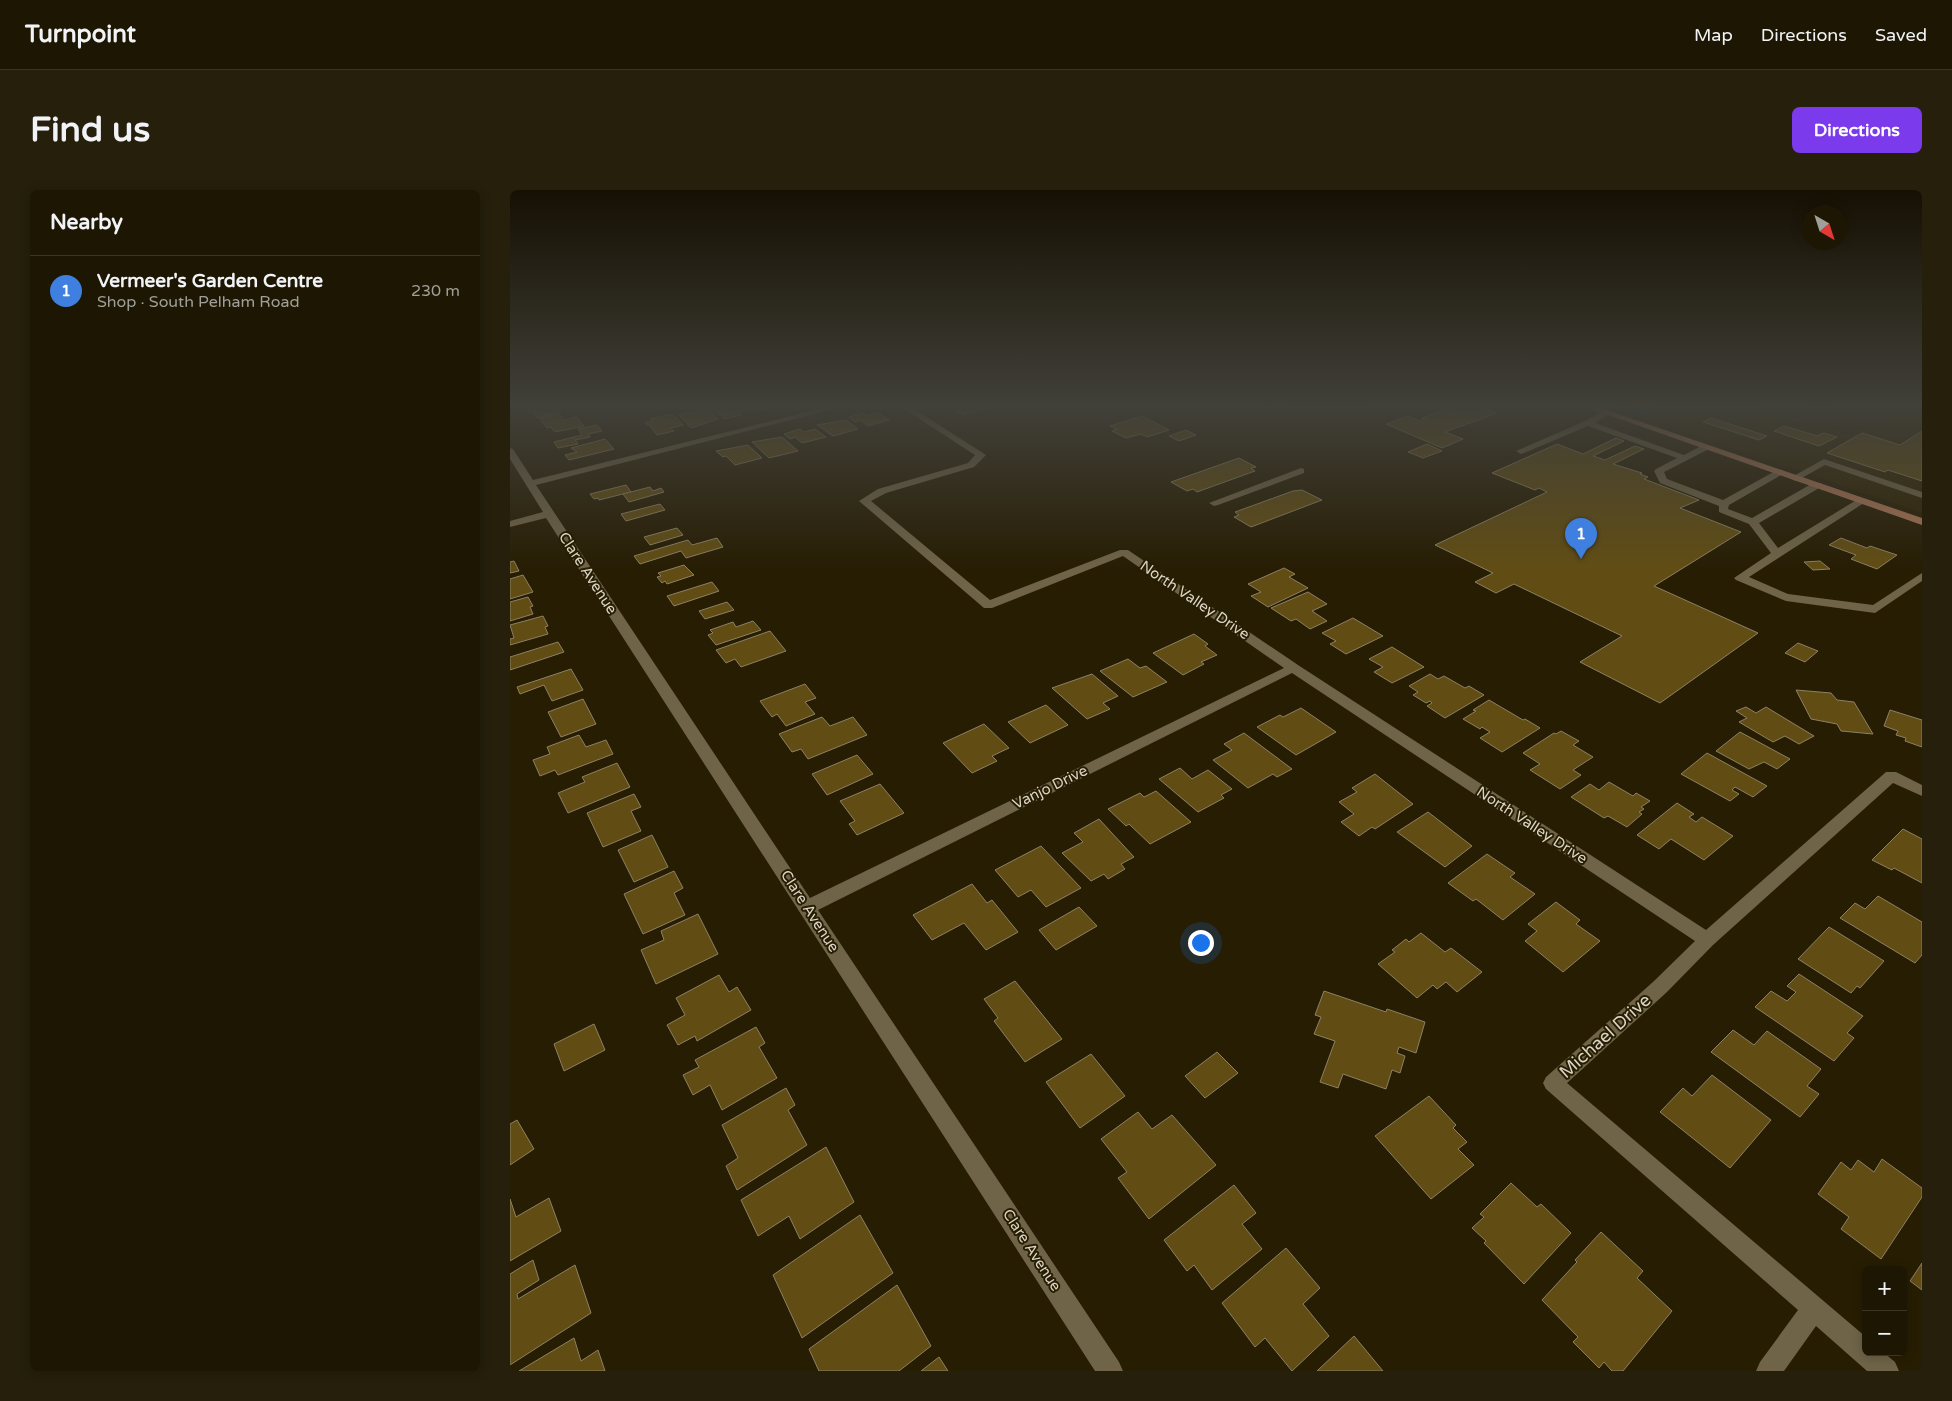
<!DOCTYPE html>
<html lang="en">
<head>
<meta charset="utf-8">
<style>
  :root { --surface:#1d1602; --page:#251f0c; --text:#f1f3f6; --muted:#a09f99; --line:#3b3524; --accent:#7c3aed }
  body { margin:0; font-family:"Varela Round",sans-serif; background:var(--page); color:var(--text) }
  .controls { position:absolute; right:15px; bottom:15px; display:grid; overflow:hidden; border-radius:8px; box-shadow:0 2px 12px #0003 }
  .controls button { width:45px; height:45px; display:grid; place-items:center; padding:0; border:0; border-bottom:1px solid var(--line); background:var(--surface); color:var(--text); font:25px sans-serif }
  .compass { position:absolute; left:1292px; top:15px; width:45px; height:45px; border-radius:50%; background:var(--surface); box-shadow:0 2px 12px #0003; rotate:141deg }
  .you { position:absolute; left:690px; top:752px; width:18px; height:18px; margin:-12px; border:4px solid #fff; border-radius:50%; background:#1a73e8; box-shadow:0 0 0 8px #1a73e833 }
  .badge { display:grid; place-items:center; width:32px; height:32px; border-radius:50%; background:var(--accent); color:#fff; font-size:16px; font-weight:700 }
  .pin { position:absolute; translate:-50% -41px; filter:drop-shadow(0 1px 2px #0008) }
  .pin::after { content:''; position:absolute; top:26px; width:18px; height:15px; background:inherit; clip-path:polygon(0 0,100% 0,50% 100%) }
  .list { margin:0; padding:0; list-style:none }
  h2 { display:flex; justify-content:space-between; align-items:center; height:65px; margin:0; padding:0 20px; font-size:21px }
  h2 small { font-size:16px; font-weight:400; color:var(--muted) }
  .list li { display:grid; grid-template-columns:32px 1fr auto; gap:15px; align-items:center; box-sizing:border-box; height:70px; padding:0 20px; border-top:1px solid var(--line) }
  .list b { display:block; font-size:19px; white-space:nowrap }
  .list p { margin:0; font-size:16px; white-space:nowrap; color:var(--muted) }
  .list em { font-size:16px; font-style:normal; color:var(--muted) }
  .map { position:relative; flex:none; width:1412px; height:1181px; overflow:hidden; border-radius:8px }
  header { display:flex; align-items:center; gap:30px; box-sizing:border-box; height:70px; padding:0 25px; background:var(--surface); border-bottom:1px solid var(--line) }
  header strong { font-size:24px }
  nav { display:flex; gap:28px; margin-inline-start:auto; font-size:18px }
  .intro { display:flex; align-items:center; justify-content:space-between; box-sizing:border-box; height:120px; padding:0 30px }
  h1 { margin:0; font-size:35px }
  .button { padding:12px 22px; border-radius:8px; background:var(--accent); color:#fff; font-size:18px; font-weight:700 }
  main { display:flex; gap:30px; padding:0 30px }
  aside { flex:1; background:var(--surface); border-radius:8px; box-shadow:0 2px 12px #0003 }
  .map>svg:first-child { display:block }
  .built { fill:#2e2200 }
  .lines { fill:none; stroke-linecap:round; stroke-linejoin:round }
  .stream { stroke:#013a4c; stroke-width:5 }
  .building { fill:#614d14; stroke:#8c8164 }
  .minor { fill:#6f6448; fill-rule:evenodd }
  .major { fill:#aa7556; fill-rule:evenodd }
  .labels { text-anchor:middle; stroke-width:4; stroke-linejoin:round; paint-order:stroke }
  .street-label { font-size:15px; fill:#dbd5c5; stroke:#271d03 }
  .near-street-label { font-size:18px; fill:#dbd5c5; stroke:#271d03 }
</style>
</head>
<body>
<header>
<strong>Turnpoint</strong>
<nav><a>Map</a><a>Directions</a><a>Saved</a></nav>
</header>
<div class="intro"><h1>Find us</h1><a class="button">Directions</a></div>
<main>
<aside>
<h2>Nearby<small></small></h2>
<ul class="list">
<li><span class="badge" style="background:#3f7fe0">1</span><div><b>Vermeer's Garden Centre</b><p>Shop · South Pelham Road</p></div><em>230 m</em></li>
</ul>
</aside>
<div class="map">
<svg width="1412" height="1181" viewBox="0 0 1412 1181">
  <rect width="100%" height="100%" fill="#271d03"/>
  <g class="built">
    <path d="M769,215H863L811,233Z"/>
    <path d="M1164,215H1239L1340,245L1390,217L1412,223V323L1134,228Z"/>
  </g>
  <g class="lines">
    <g class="stream">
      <path d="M1105,215L1134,224L1156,215"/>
      <path d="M1301,215L1313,219L1329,215"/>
    </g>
  </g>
  <g class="building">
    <path d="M24,215H56L58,217L49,218L51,222L27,228L23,222L20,223L17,219L21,218L19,216Z"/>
    <path d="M214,215H235L239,219L228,223L231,225L215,229L202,218Z"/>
    <path d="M240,215H267L247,220Z"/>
    <path d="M455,215H480L482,217L453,225L445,221L452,219L449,217Z"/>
    <path d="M947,215H965L987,223L935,242L953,249L932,258L876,234L898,226L910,231L915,229L912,228Z"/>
    <path d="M197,218L208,229L181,238L169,225Z"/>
    <path d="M354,223L358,226L368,223L379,230L358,236L350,230L345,232L339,227Z"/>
    <path d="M49,224L54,230L67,227L74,236L45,242L41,237L37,238L29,228Z"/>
    <path d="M162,224L173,235L161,238L164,241L147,245L141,237L135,233L143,231L140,229Z"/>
    <path d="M632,226L659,240L637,247L631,244L616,248L602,241L607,239L600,236Z"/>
    <path d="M1201,228L1257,246L1249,250L1193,232Z"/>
    <path d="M336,230L348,239L323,246L307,235Z"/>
    <path d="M87,235L92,241L78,244L80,247L65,250L68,254L48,258L44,252L72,245L68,239Z"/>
    <path d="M1274,236L1307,246L1314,243L1327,247L1309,256L1264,241Z"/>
    <path d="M290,239L294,242L305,239L316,247L292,253L285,247L280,249L274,244Z"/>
    <path d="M676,240L686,245L669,251L659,246Z"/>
    <path d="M1412,241V291L1378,280L1375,282L1317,263L1352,243L1390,255Z"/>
    <path d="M272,247L288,261L259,268L242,252Z"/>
    <path d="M1106,248L1114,251L1083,266L1095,270L1125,256L1134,259L1103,274L1132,283L1130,284L1138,287L1134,289L1189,310L1170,318L1231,342L1144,396L1248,443L1150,513L1070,472L1112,446L1004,394L986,403L965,392L983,383L925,355L1037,302L1029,298L1025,300L982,283L1047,254L1073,264Z"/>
    <path d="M95,249L104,259L59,270L55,265L67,262L61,258Z"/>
    <path d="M917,254L932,261L913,268L898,262Z"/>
    <path d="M238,255L252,268L225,275L216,266L213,267L206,261Z"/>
    <path d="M729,268L746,277L741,278L745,281L687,302L683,299L677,301L661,292Z"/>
    <path d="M116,295L121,302L89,310L88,308L84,309L80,304Z"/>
    <path d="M140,297L143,301L151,298L154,302L119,312L113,304Z"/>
    <path d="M792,300L812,310L741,337L724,327L729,325L725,322L783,301Z"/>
    <path d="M150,314L155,320L116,331L111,324Z"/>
    <path d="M167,338L173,345L140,355L134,347Z"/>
    <path d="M207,348L213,357L176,368L171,361L130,374L124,366L178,350L182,355Z"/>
    <path d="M1331,348L1357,358L1360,356L1387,365L1367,379L1341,369L1346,365L1319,355Z"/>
    <path d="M4,371L9,381L0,383V372Z"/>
    <path d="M1310,371L1320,379L1303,380L1294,372Z"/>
    <path d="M174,375L184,385L157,394L155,391L152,393L147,387L151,386L148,383Z"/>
    <path d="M774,378L785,384L779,387L798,398L758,417L741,406L751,402L738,394Z"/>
    <path d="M13,385L23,402L0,409V389Z"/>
    <path d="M202,392L209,401L164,416L157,406Z"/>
    <path d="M798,402L817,414L802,421L817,431L800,439L786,429L781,431L761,418Z"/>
    <path d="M18,407L23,416L20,417L23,424L0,431V412Z"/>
    <path d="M217,412L224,420L195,429L189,421Z"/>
    <path d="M33,426L38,436L35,437L38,444L0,455V449L4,448L0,435Z"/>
    <path d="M843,428L873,446L836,464L820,454L826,451L812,443Z"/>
    <path d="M243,431L251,440L206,455L198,445L203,443L200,440L223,432L226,437Z"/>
    <path d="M260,441L276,461L231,477L225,469L216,473L206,460Z"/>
    <path d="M684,444L698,454L695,456L707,465L691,472L694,474L673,485L643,463Z"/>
    <path d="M48,452L54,462L0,480V467Z"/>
    <path d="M1288,453L1308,461L1295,472L1275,463Z"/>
    <path d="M882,457L914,477L882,493L864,482L873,477L859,469Z"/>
    <path d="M618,469L630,478L636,476L657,492L623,507L590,481Z"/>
    <path d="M61,479L73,500L42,511L34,495L10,504L7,497Z"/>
    <path d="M582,484L608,506L593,513L600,519L577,529L542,498Z"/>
    <path d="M920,484L928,489L934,486L955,498L959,496L974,505L935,528L917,516L922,513L920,511L916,513L903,505L908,502L899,496Z"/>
    <path d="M295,494L306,508L295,512L305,524L276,536L267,524L262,527L250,511Z"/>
    <path d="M1286,500L1321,503L1327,510L1344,512L1363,544L1331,541L1327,534L1301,529Z"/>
    <path d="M73,509L86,534L51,547L38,522Z"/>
    <path d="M979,510L1013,530L1015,529L1030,538L992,562L970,548L980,542L972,537L970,539L953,529L966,521L963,520Z"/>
    <path d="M536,515L558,535L520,553L498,532Z"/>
    <path d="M1236,517L1246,523L1256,517L1304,546L1289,554L1275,546L1263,552L1229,532L1237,528L1226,521Z"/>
    <path d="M791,518L826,542L786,565L747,537L770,525L773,527Z"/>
    <path d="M1380,520L1412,530V557L1395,551L1396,548L1386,545L1388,541L1374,536Z"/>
    <path d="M312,527L320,536L343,527L357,545L298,569L291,559L282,562L269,544Z"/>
    <path d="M474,534L499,558L482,566L487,571L462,583L433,553Z"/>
    <path d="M1051,541L1069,551L1063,555L1083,567L1063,580L1071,585L1050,599L1020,580L1030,574L1013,563L1044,543L1046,544Z"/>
    <path d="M1230,542L1280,569L1267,579L1254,572L1239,579L1206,561Z"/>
    <path d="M734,543L782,579L767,587L763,584L738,598L703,570L722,560L714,554Z"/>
    <path d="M69,545L76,557L96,550L103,564L48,585L45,580L30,586L23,570L40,564L37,557Z"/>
    <path d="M1197,563L1257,596L1243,607L1225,597L1222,600L1229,604L1220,611L1171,584Z"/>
    <path d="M347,565L363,584L317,605L302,584Z"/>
    <path d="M107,573L120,597L58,623L48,603L75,592L72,587Z"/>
    <path d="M670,578L682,589L698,580L722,599L711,605L714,608L688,622L649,589Z"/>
    <path d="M865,584L903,614L865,639L862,637L849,646L831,632L844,624L829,612L847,602L842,598Z"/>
    <path d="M1099,592L1123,606L1126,603L1140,611L1131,617L1134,619L1129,622L1132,624L1117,637L1098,626L1094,628L1061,607L1080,594L1089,600Z"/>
    <path d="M370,594L394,623L347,645L339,634L345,631L330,611Z"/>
    <path d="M646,601L681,632L640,654L619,634L616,636L598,619L630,603L634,607Z"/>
    <path d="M124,604L131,617L121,621L131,641L93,657L77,623Z"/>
    <path d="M1167,613L1184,624L1179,627L1186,632L1192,627L1223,646L1194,670L1161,649L1149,659L1127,645Z"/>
    <path d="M918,622L962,656L935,677L887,642Z"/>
    <path d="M589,629L624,667L611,674L615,679L598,689L594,684L581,691L552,663L573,652L564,643Z"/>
    <path d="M1393,639L1412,649V693L1384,678L1382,680L1362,670Z"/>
    <path d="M142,645L158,677L124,692L108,660Z"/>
    <path d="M531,656L571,698L536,717L521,700L508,707L485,680Z"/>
    <path d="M977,664L1005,683L1000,687L1025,704L993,730L966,709L963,711L938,693Z"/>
    <path d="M164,681L173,698L164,703L175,725L133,744L114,704Z"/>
    <path d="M462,694L477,713L482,710L508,742L476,760L454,733L422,750L403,725Z"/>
    <path d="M1368,706L1412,732V765L1405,773L1330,728L1345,713L1355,719Z"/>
    <path d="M1046,712L1070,730L1066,734L1090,751L1053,782L1015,751L1027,741L1018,734Z"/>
    <path d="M569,717L587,736L546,760L529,740Z"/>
    <path d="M188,724L208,764L146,794L131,760L154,750L151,741Z"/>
    <path d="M1319,737L1374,771L1350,798L1347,796L1341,803L1288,769Z"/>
    <path d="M911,743L935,762L941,758L972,782L947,802L936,792L927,799L923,795L907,808L868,774L885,762L882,760L896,749L899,752Z"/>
    <path d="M1289,784L1353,826L1337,843L1344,848L1324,871L1245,817L1261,801L1277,811L1286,802L1277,796Z"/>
    <path d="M209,785L219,802L227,797L241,820L187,851L185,846L168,855L157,835L175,825L166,808Z"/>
    <path d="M505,791L552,849L515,872L484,831L488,828L474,809Z"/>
    <path d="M814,801L876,822L877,819L915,832L906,863L889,857L887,863L895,866L890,883L882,880L876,899L833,884L828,898L810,892L825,851L804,844L811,827L805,825Z"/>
    <path d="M84,834L95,860L54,881L44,854Z"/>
    <path d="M246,837L255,853L249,857L267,888L212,920L200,895L183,905L173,885L189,877L185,870Z"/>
    <path d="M1223,840L1244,855L1257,841L1311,879L1297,896L1309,904L1290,927L1201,862Z"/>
    <path d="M707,862L728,883L695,908L675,886Z"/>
    <path d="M581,864L615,906L570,938L536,892Z"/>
    <path d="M1202,885L1261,930L1220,978L1150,922L1173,898L1182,906Z"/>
    <path d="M276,898L285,915L278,920L297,955L227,1000L216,976L228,968L212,935Z"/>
    <path d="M919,906L946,935L943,938L957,952L948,959L964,975L921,1009L865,946Z"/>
    <path d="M628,922L642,939L662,925L706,975L639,1029L608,988L617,982L591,949Z"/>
    <path d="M7,930L24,959L0,975V934Z"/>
    <path d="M316,957L344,1012L290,1049L279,1026L248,1046L231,1010Z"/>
    <path d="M1372,969L1412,998V1007L1371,1069L1331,1039L1339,1027L1308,1004L1331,972L1341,980L1348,970L1364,982Z"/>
    <path d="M1001,993L1027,1017L1031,1014L1061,1043L1014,1094L974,1053L976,1051L962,1038L974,1027L970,1024Z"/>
    <path d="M724,995L746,1023L732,1034L752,1059L702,1100L684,1075L677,1081L654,1050Z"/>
    <path d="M39,1008L51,1041L0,1071V1009L6,1027Z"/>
    <path d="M350,1025L383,1083L292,1148L263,1085Z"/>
    <path d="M1091,1042L1133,1081L1127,1088L1162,1121L1113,1181H1102L1094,1172L1089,1178L1063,1152L1068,1147L1032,1110L1067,1072L1065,1070Z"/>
    <path d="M776,1058L810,1098L793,1114L819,1146L782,1181L755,1148L745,1157L712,1113Z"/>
    <path d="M23,1070L29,1090L7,1104L8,1109L65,1075L81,1123L0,1175V1084Z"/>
    <path d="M1412,1073V1100L1400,1091Z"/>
    <path d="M387,1095L421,1156L389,1181H309L299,1159Z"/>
    <path d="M844,1146L873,1181H807Z"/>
    <path d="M64,1148L71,1171L88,1160L95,1181H9Z"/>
    <path d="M429,1167L438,1181H411Z"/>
  </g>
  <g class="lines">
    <g class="minor">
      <path d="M325,215H339L26,295L300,708L774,478L613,366L482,418H474L349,311L368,299L458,273L465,265L388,215H398L476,265L464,277L376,303L361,311L480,410L610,360H618L788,475L1196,740L1376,582H1386L1412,595V606L1383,593L1203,755L1157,802L1057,893L1356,1147V1162H1373L1385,1172L1389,1181H1357L1306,1136L1274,1181H1246L1250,1172L1288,1120L1036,899L1033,893L1036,887L1143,792L1185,751L782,483L308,720L609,1172L613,1181H585L36,328L0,337V331L33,322L0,269V258L3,259L23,290Z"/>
      <path d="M1096,219L1099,220V224L1085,233L1174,265L1193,255H1199V259L1154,282L1157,289L1213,310L1267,280H1273V284L1219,315L1218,319L1242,328L1303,293H1311V297L1249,333L1268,358L1348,309H1356L1357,311L1239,387L1278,404L1363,415L1412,383V391L1365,423L1276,411L1226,390L1224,388L1261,363L1239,334L1209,322V316L1150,293L1144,281L1146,279L1167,268L1078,236L1014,263L1011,264L1006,261L1075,231Z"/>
      <path d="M1314,269L1412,302V308L1315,275L1288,290L1285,291L1280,288Z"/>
      <path d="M791,278L794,279V283L708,315L704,316L699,313Z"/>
    </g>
    <path class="major" d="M1070,215H1082L1412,328V335Z"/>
  </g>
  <linearGradient id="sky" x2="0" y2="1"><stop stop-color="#151002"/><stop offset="0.57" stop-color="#414039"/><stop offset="1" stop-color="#414039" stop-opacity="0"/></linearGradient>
  <rect width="1412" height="380" fill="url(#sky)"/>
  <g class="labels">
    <g class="street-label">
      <text transform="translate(78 383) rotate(57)" y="5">Clare Avenue</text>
      <text transform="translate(685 410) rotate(34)" y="5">North Valley Drive</text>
      <text transform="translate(540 597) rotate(-26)" y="5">Vanjo Drive</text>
      <text transform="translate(1022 635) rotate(33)" y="5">North Valley Drive</text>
      <text transform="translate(300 721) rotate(57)" y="5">Clare Avenue</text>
      <text transform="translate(522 1060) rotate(57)" y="5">Clare Avenue</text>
    </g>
    <g class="near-street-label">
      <text transform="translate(1095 846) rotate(-42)" y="6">Michael Drive</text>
    </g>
  </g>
</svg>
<div class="controls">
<button>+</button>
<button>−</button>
</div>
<svg class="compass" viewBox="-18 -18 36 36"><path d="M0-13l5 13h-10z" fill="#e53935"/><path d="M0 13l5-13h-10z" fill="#a09f99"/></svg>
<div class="you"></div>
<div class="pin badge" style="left:1071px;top:369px;background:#3f7fe0">1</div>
</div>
</main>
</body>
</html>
